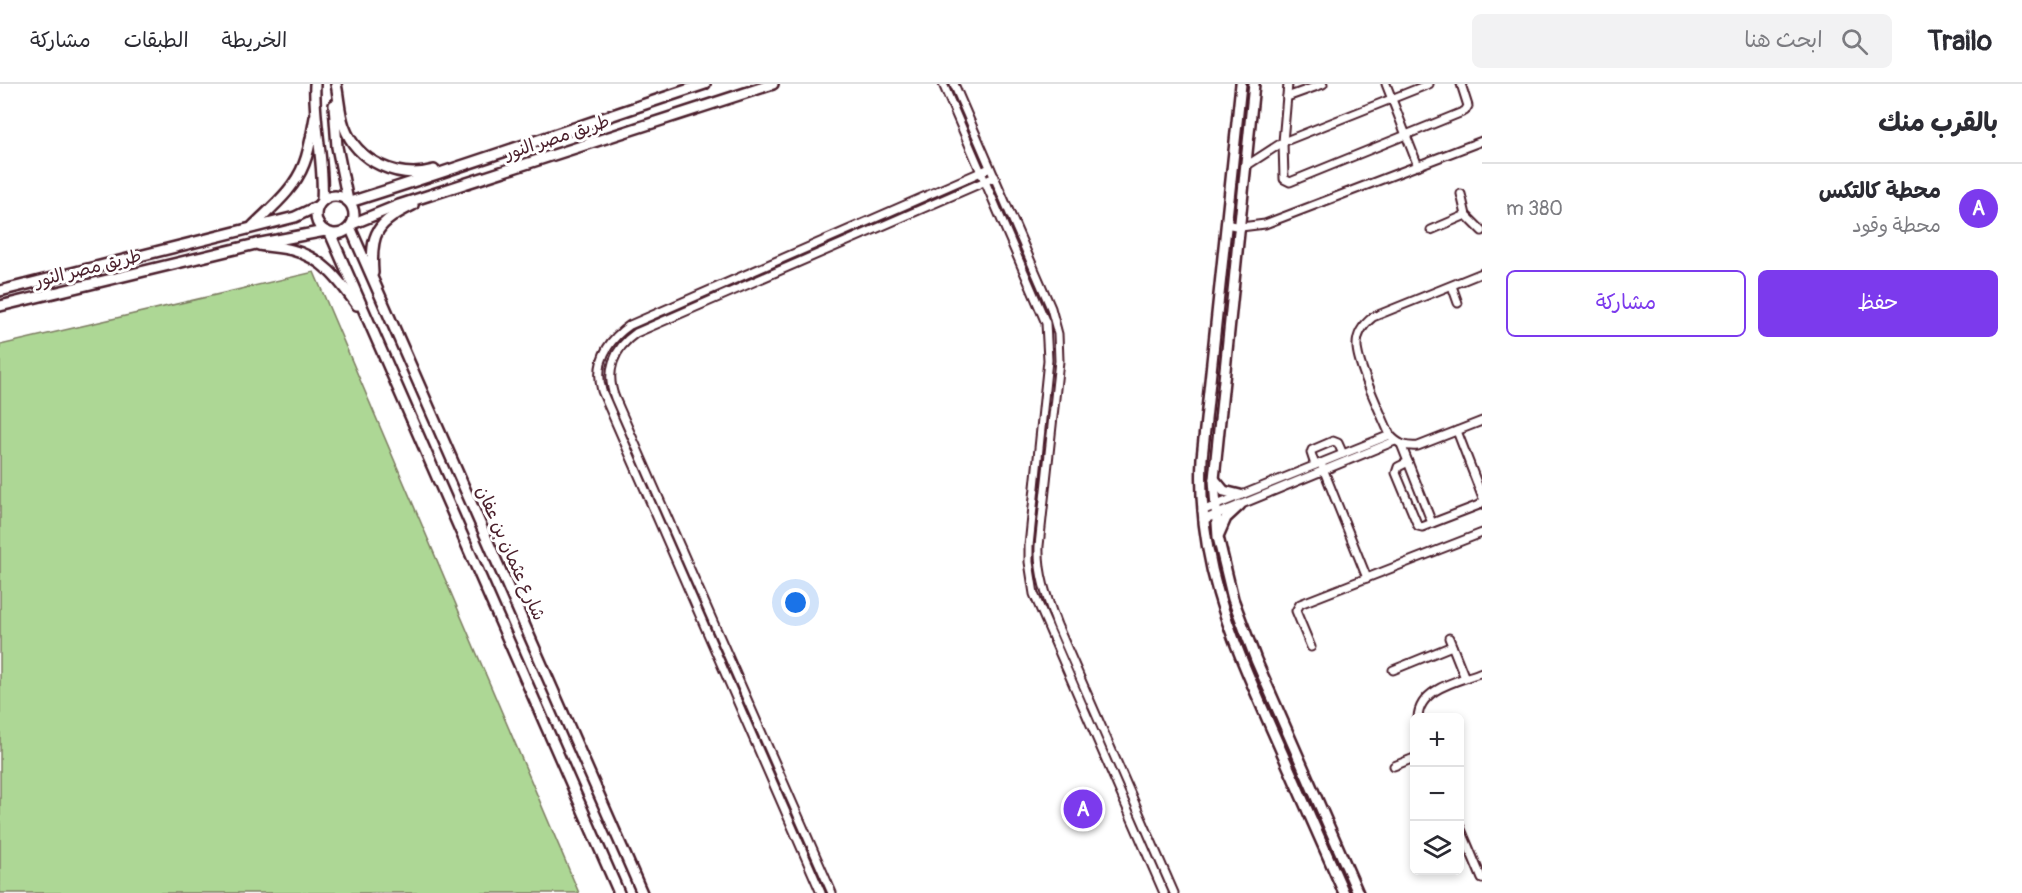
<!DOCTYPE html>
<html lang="ar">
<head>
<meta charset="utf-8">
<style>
  :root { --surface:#fff; --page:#f2f2f3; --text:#2b2b33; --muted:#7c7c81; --line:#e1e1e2; --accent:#7c3aed }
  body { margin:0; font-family:Pangolin,"Playpen Sans Arabic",sans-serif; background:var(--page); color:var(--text); direction:rtl }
  .controls { position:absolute; right:18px; bottom:18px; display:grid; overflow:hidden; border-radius:9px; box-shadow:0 3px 9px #0003 }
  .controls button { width:54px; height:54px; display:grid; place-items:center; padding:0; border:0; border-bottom:2px solid var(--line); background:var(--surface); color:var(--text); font:30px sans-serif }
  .you { position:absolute; left:796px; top:519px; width:21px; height:21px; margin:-15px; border:4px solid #fff; border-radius:50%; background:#1a73e8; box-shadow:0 0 0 9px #1a73e833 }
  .badge { display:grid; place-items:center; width:39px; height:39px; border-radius:50%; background:var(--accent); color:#fff; font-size:20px; font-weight:700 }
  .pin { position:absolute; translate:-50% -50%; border:3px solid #fff; box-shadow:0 2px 6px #0006 }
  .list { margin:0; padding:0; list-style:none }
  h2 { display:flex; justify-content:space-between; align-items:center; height:78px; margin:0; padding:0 24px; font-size:26px }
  h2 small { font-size:20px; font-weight:400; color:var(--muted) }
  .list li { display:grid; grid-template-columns:39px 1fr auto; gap:18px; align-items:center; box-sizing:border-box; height:90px; padding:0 24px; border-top:2px solid var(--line) }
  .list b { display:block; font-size:22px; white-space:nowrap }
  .list p { margin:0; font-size:20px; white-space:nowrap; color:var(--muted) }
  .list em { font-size:20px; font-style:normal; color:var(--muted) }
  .actions { display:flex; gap:12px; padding:18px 24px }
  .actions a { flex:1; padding:14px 0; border:2px solid var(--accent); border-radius:9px; text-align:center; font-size:21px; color:var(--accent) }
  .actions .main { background:var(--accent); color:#fff }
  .icon { flex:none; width:33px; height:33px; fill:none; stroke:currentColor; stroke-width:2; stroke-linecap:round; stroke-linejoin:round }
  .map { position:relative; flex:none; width:1482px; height:809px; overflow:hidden; direction:ltr }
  header { display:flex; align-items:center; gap:36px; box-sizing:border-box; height:84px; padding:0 30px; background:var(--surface); border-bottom:2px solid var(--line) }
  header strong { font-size:28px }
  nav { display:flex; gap:33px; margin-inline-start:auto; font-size:21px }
  .search { width:420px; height:54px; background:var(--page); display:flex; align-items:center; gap:15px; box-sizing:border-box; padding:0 21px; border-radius:9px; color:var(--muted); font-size:22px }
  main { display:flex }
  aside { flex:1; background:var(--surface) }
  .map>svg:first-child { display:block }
  .green { fill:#add795; stroke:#7c7b60; stroke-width:1.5 }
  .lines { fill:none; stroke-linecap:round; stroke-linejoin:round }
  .street-casing { stroke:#4a1f2b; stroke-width:11 }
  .secondary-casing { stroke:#4a1f2b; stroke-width:14 }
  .street { stroke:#fff; stroke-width:7 }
  .secondary { stroke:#fff; stroke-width:9 }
  .labels { text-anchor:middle; stroke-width:6; stroke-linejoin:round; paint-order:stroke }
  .street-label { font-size:18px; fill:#4a1f2b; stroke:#fff }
</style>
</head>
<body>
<header>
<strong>Trailo</strong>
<div class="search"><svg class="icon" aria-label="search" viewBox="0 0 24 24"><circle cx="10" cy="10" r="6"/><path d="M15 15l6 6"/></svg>ابحث هنا</div>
<nav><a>الخريطة</a><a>الطبقات</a><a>مشاركة</a></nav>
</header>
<main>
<aside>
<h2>بالقرب منك<small></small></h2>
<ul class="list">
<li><span class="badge">A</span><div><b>محطة كالتكس</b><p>محطة وقود</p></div><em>380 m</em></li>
</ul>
<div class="actions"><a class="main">حفظ</a><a>مشاركة</a></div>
</aside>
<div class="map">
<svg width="1482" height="809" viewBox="0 0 1482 809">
  <rect width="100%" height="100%" fill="#fff"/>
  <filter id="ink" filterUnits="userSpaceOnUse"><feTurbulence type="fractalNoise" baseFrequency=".0167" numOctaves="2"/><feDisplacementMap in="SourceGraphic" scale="12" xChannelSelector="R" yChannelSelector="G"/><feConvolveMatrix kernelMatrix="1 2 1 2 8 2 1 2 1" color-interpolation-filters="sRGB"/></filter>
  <g filter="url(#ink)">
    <path class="green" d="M314,188L579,809H0V261Z"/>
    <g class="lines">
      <defs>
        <g id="street">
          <path d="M943,0L1046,239L1048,276L1029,462V478L1034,510L1164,809"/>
          <path d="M954,0L1051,224L1058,250L1059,277L1039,462C1038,491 1047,514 1057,541L1174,809"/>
          <path d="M1288,0L1283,58L1284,95L1290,98L1465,27L1468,22L1461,0"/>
          <path d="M1386,0L1418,82"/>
          <path d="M1287,13L1323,0"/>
          <path d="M1246,82L1283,58L1429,0"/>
          <path d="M1461,110L1466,131L1482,147"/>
          <path d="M1226,140L1241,143L1265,140L1482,57"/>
          <path d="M1431,146L1466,131"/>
          <path d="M1482,189L1373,233C1364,240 1357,250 1357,261C1356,279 1382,332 1390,351C1398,360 1405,363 1418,362L1482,337"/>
          <path d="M1452,202L1458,219"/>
          <path d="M1457,347L1482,412"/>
          <path d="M1401,360L1432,439"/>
          <path d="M1408,378L1398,383L1396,389L1418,442L1422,443L1479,421L1482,418"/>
          <path d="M1315,381L1311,369L1312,366L1333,357L1338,359L1343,370"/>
          <path d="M1322,382L1367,494"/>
          <path d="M1202,427L1390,351"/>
          <path d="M1203,436L1395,357"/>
          <path d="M1449,554L1465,594"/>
          <path d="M1311,563L1296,527L1300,520L1482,449"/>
          <path d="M1393,586L1452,562"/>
          <path d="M1418,634C1419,604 1459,597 1482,588"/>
          <path d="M1394,682L1414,674"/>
          <path d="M1460,743L1482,795"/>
          <path d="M821,809L602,307C594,278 607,257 630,241L990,84"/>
          <path d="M832,809L615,314C605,288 613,265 636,249L995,93"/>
        </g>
        <g id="secondary">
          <path d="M315,0C313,39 325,78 322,117"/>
          <path d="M336,0C339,14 339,28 344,42C357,78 398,96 434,86"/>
          <path d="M1241,0L1202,374C1197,479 1231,552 1272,646C1296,700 1320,755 1344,809"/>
          <path d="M1254,0L1214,395L1218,453L1233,515L1256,576L1358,809"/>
          <path d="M334,21L337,63L348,117"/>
          <circle cx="335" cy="131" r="19"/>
          <path d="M350,118C469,81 587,39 705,0"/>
          <path d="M352,140L399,121L773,0"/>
          <path d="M253,142C272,123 294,106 304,80C310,65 312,49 315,33"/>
          <path d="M350,143L642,809"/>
          <path d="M330,149L619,809"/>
          <path d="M259,161C270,163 281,163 292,166C323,174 339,196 357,221"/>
          <path d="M373,189C370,148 377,139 413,121"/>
          <path d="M0,207L295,133L318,122"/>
          <path d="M0,222L256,160L325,147"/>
          <path d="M1214,395L1224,407L1240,411"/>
          <path d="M1219,450L1226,434L1240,421"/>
        </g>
      </defs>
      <use href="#street" class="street-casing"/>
      <use href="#secondary" class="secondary-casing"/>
      <use href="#street" class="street"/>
      <use href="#secondary" class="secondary"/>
    </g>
  </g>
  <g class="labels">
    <g class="street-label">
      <text transform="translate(557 53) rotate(-18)" y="6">طريق مصر النور</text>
      <text transform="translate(88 184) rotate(-14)" y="6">طريق مصر النور</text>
      <text transform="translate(511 469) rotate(66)" y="6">شارع عثمان بن عفان</text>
    </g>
  </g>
</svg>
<div class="controls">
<button>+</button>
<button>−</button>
<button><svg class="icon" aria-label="layers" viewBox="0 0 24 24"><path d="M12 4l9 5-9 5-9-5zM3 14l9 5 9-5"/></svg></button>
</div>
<div class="you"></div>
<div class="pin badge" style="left:1083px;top:725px">A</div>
</div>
</main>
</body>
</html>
